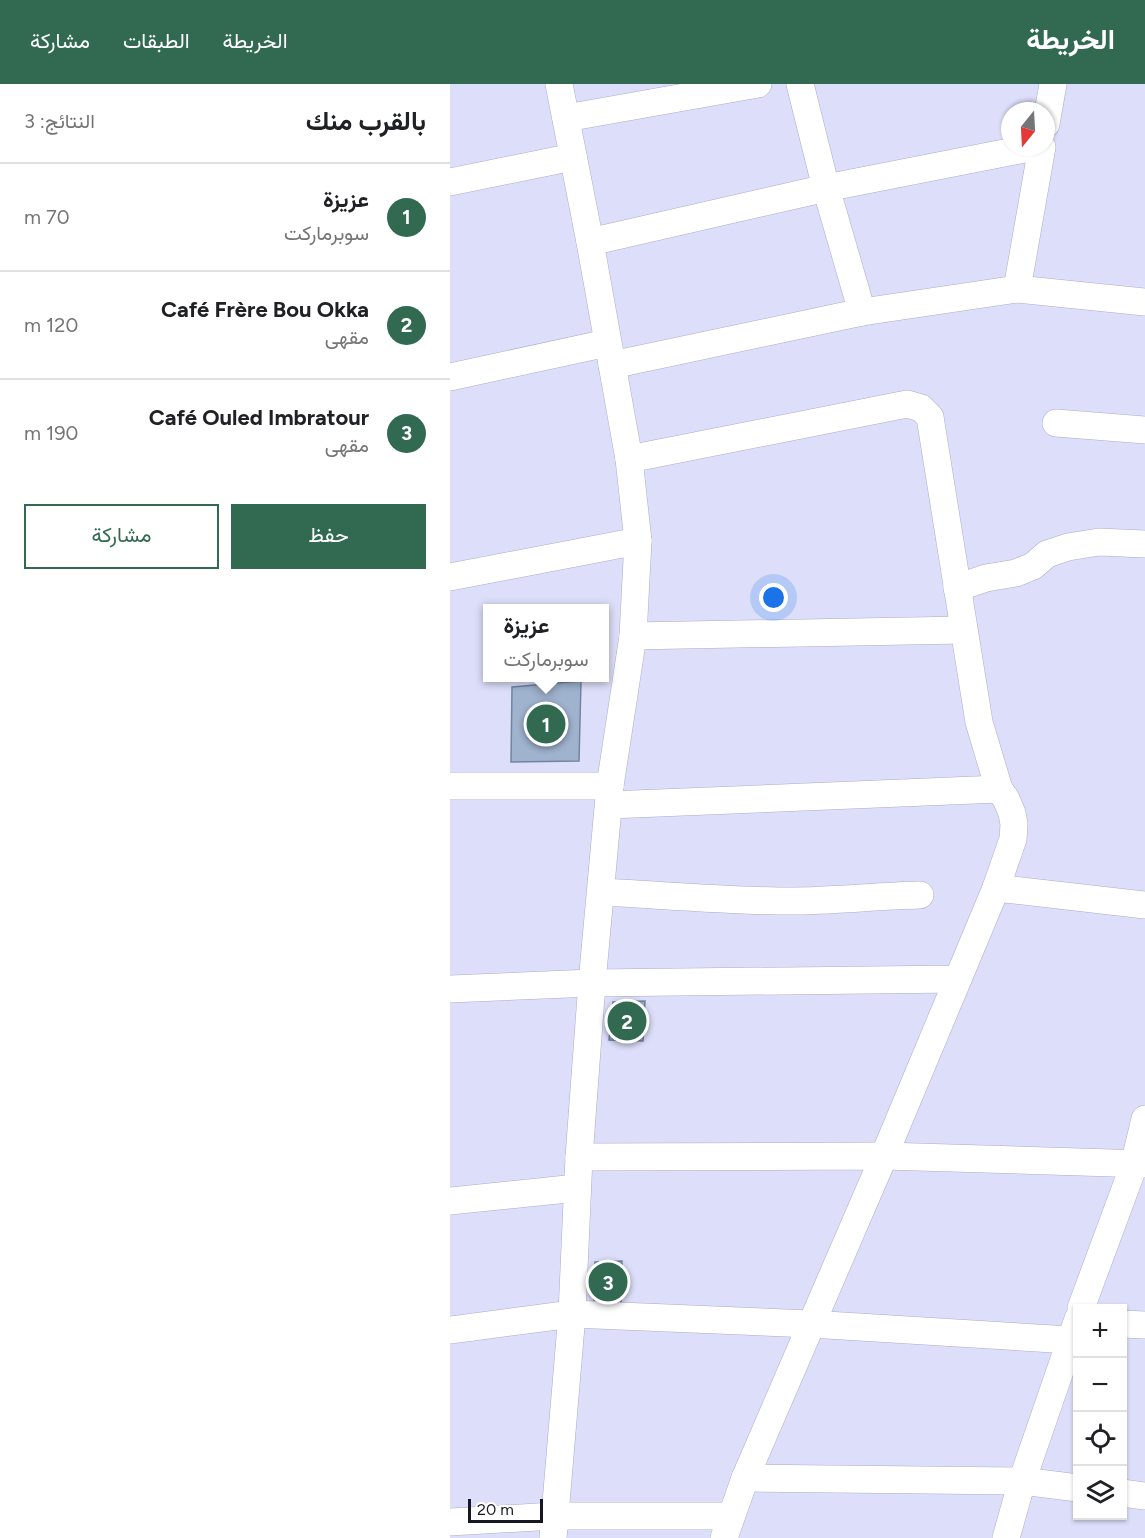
<!DOCTYPE html>
<html lang="ar">
<head>
<meta charset="utf-8">
<style>
  :root { --surface:#fff; --page:#f6f6f6; --text:#202124; --muted:#757577; --line:#e0e0e0; --accent:#326a51 }
  body { margin:0; font-family:Figtree,Vazirmatn,sans-serif; background:var(--page); color:var(--text); direction:rtl }
  .controls { position:absolute; right:18px; bottom:18px; display:grid; overflow:hidden; border-radius:0px; box-shadow:0 2px 4px #0004 }
  .controls button { width:54px; height:54px; display:grid; place-items:center; padding:0; border:0; border-bottom:2px solid var(--line); background:var(--surface); color:var(--text); font:30px sans-serif }
  .compass { position:absolute; left:551px; top:18px; width:54px; height:54px; border-radius:50%; background:var(--surface); box-shadow:0 2px 4px #0004; rotate:198deg }
  .scale { position:absolute; left:18px; bottom:15px; width:75px; box-sizing:border-box; padding-left:6px; border:3px solid #161722; border-top:0; font-size:16px; line-height:21px; white-space:nowrap; color:#161722; -webkit-text-stroke:4px #fff; paint-order:stroke }
  .you { position:absolute; left:324px; top:514px; width:21px; height:21px; margin:-15px; border:4px solid #fff; border-radius:50%; background:#1a73e8; box-shadow:0 0 0 9px #1a73e833 }
  .badge { display:grid; place-items:center; width:39px; height:39px; border-radius:50%; background:var(--accent); color:#fff; font-size:20px; font-weight:700 }
  .pin { position:absolute; translate:-50% -50%; border:3px solid #fff; box-shadow:0 2px 6px #0006 }
  .popup { position:absolute; left:33px; top:520px; width:126px; height:78px; box-sizing:border-box; display:grid; place-content:center; border-radius:0px; background:var(--surface); filter:drop-shadow(0 2px 4px #0005); font-size:20px; white-space:nowrap; color:var(--muted) }
  .popup b { font-size:22px; color:var(--text) }
  .popup::after { content:''; position:absolute; left:50%; top:100%; margin-left:-12px; border:12px solid transparent; border-top-color:var(--surface) }
  .list { margin:0; padding:0; list-style:none }
  h2 { display:flex; justify-content:space-between; align-items:center; height:78px; margin:0; padding:0 24px; font-size:26px }
  h2 small { font-size:20px; font-weight:400; color:var(--muted) }
  .list li { display:grid; grid-template-columns:39px 1fr auto; gap:18px; align-items:center; box-sizing:border-box; height:108px; padding:0 24px; border-top:2px solid var(--line) }
  .list b { display:block; font-size:22px; white-space:nowrap }
  .list p { margin:0; font-size:20px; white-space:nowrap; color:var(--muted) }
  .list em { font-size:20px; font-style:normal; color:var(--muted) }
  .actions { display:flex; gap:12px; padding:18px 24px }
  .actions a { flex:1; padding:14px 0; border:2px solid var(--accent); border-radius:0px; text-align:center; font-size:21px; color:var(--accent) }
  .actions .main { background:var(--accent); color:#fff }
  .icon { flex:none; width:33px; height:33px; fill:none; stroke:currentColor; stroke-width:2; stroke-linecap:round; stroke-linejoin:round }
  .map { position:relative; flex:none; width:695px; height:1454px; overflow:hidden; direction:ltr }
  header { display:flex; align-items:center; gap:36px; box-sizing:border-box; height:84px; padding:0 30px; background:var(--accent); color:#fff }
  header strong { font-size:28px }
  nav { display:flex; gap:33px; margin-inline-start:auto; font-size:21px }
  main { display:flex }
  aside { flex:1; background:var(--surface) }
  .map>svg:first-child { display:block }
  .building { fill:#9fb2ce; stroke:#72849f; stroke-width:1.5 }
  .lines { fill:none; stroke-linecap:round; stroke-linejoin:round }
  .minor-casing { stroke:#aaaccc; stroke-width:28 }
  .minor { stroke:#fff; stroke-width:27 }
</style>
</head>
<body>
<header>
<strong>الخريطة</strong>
<nav><a>الخريطة</a><a>الطبقات</a><a>مشاركة</a></nav>
</header>
<main>
<div class="map">
<svg width="695" height="1454" viewBox="0 0 695 1454">
  <rect width="100%" height="100%" fill="#dddffa"/>
  <g class="building">
    <path d="M131,597L129,677L61,678L62,603Z"/>
    <path d="M195,917L193,957L159,956L163,918Z"/>
    <path d="M172,1177L171,1219H144L145,1178Z"/>
  </g>
  <g class="lines">
    <defs>
      <g id="minor">
        <path d="M350,0L376,104L412,228"/>
        <path d="M116,34L308,0"/>
        <path d="M596,40L603,0"/>
        <path d="M0,98L123,73"/>
        <path d="M140,158L376,104L585,63"/>
        <path d="M567,205L592,63"/>
        <path d="M162,281L412,228L567,205L695,218"/>
        <path d="M0,293L157,259"/>
        <path d="M606,339L695,346"/>
        <path d="M0,493L188,457"/>
        <path d="M507,504L536,494L566,489L583,482L597,470L618,463L649,458L695,460"/>
        <path d="M183,552L513,546"/>
        <path d="M0,702H160"/>
        <path d="M159,721L549,705"/>
        <path d="M546,804L695,821"/>
        <path d="M151,808C210,811 269,816 329,817C376,818 423,812 470,811"/>
        <path d="M0,905L142,899L508,895L546,804L563,755L564,740L562,729L556,715L549,705L529,638L480,333L471,324L457,320L179,375"/>
        <path d="M129,1073L434,1072L695,1080"/>
        <path d="M0,1117L127,1104"/>
        <path d="M631,1224L684,1081L695,1035"/>
        <path d="M672,1240L695,1241"/>
        <path d="M0,1246L122,1230L360,1240L620,1256"/>
        <path d="M295,1394L572,1397L628,1404"/>
        <path d="M672,1409L695,1412"/>
        <path d="M0,1438L104,1432H281"/>
        <path d="M103,1454L122,1230L129,1073L142,899L160,702L183,552L188,457L179,375L140,158L109,0"/>
        <path d="M274,1454L295,1394L434,1072L508,895"/>
        <path d="M556,1454L572,1397L628,1235"/>
      </g>
    </defs>
    <use href="#minor" class="minor-casing"/>
    <use href="#minor" class="minor"/>
  </g>
</svg>
<div class="controls">
<button>+</button>
<button>−</button>
<button><svg class="icon" aria-label="locate" viewBox="0 0 24 24"><circle cx="12" cy="12" r="6"/><path d="M12 2v4M12 18v4M2 12h4M18 12h4"/></svg></button>
<button><svg class="icon" aria-label="layers" viewBox="0 0 24 24"><path d="M12 4l9 5-9 5-9-5zM3 14l9 5 9-5"/></svg></button>
</div>
<svg class="compass" viewBox="-18 -18 36 36"><path d="M0-13l5 13h-10z" fill="#e53935"/><path d="M0 13l5-13h-10z" fill="#757577"/></svg>
<div class="scale">20 m</div>
<div class="you"></div>
<div class="pin badge" style="left:96px;top:640px">1</div>
<div class="popup"><b>عزيزة</b>سوبرماركت</div>
<div class="pin badge" style="left:177px;top:937px">2</div>
<div class="pin badge" style="left:158px;top:1198px">3</div>
</div>
<aside>
<h2>بالقرب منك<small>النتائج: 3</small></h2>
<ul class="list">
<li><span class="badge">1</span><div><b>عزيزة</b><p>سوبرماركت</p></div><em>70 m</em></li>
<li><span class="badge">2</span><div><b>Café Frère Bou Okka</b><p>مقهى</p></div><em>120 m</em></li>
<li><span class="badge">3</span><div><b>Café Ouled Imbratour</b><p>مقهى</p></div><em>190 m</em></li>
</ul>
<div class="actions"><a class="main">حفظ</a><a>مشاركة</a></div>
</aside>
</main>
</body>
</html>
